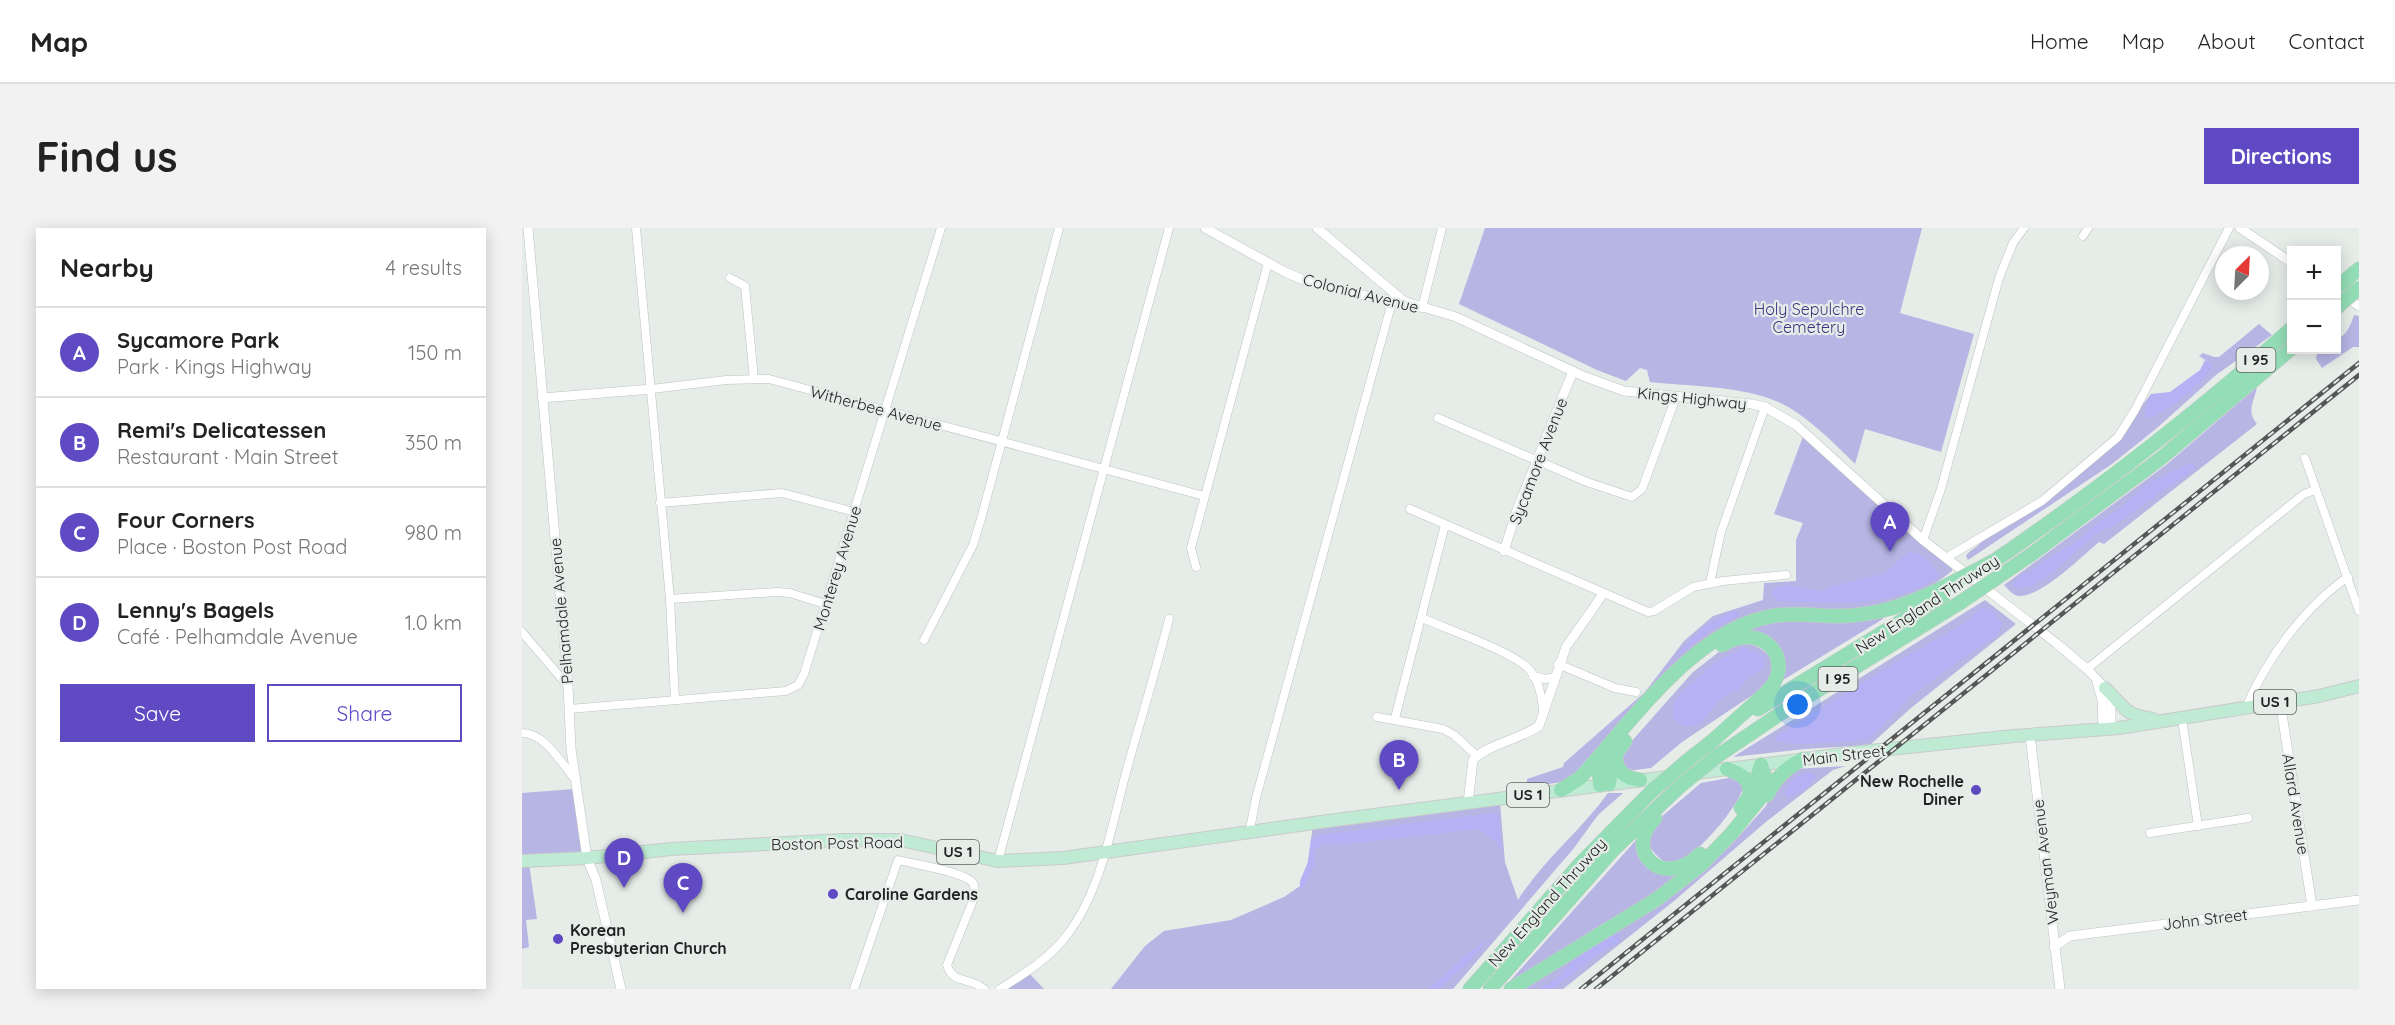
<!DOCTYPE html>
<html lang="en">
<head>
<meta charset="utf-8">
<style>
  :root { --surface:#fff; --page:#f2f2f2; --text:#222; --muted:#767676; --line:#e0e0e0; --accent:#604ac3 }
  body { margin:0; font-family:Quicksand,sans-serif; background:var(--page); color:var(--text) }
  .controls { position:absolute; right:18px; top:18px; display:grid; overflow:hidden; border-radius:0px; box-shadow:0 3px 15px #0003 }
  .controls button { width:54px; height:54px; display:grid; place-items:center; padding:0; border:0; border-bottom:2px solid var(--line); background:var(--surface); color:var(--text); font:30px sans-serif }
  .compass { position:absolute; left:1693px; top:18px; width:54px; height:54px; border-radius:50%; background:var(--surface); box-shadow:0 3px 15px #0003; rotate:24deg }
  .you { position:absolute; left:1276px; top:477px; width:21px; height:21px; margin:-15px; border:4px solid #fff; border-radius:50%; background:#1a73e8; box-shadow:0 0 0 9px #1a73e833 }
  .badge { display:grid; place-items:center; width:39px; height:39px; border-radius:50%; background:var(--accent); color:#fff; font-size:20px; font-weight:700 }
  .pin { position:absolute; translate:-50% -50px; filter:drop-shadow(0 2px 3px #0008) }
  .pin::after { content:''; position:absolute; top:32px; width:21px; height:18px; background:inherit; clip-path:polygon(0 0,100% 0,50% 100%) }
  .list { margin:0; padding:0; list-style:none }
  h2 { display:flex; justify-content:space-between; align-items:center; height:78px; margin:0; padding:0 24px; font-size:26px }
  h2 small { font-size:20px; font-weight:400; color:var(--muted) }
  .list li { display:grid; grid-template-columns:39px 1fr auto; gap:18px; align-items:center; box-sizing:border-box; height:90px; padding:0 24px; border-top:2px solid var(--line) }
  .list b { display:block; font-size:22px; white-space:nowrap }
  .list p { margin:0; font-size:20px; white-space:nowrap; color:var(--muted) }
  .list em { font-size:20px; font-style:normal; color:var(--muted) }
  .actions { display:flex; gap:12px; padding:18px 24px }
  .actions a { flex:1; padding:14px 0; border:2px solid var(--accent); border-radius:0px; text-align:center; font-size:21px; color:var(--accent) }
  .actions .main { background:var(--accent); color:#fff }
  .map { position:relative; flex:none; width:1837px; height:761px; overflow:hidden; border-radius:0px }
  header { display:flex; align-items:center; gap:36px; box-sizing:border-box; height:84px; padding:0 30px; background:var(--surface); border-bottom:2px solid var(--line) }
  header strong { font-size:28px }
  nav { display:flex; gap:33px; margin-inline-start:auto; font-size:21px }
  .intro { display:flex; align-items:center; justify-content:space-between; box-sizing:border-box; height:144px; padding:0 36px }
  h1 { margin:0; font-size:42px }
  .button { padding:15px 27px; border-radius:0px; background:var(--accent); color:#fff; font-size:21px; font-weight:700 }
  main { display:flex; gap:36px; padding:0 36px }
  aside { flex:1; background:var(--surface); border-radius:0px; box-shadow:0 3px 15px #0003 }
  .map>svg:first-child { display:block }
  .green { fill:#b6b5e4 }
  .forest { fill:#b4b1f5 }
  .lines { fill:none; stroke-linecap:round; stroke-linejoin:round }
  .minor-casing { stroke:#bdc3bf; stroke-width:9 }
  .tertiary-casing { stroke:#bdc3bf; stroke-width:10 }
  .primary-casing { stroke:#cacaca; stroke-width:14 }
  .motorway-casing { stroke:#cacaca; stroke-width:15 }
  .minor { stroke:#fff; stroke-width:8 }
  .tertiary { stroke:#fff; stroke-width:9 }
  .primary { stroke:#bfebd4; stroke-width:12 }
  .motorway { stroke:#94deb7; stroke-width:14 }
  .rail-casing { stroke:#555856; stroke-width:4.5 }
  .rail { stroke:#e6ede9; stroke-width:2; stroke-dasharray:7; stroke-linecap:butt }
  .motorway-bridge-casing { stroke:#cacaca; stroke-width:15; stroke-linecap:butt }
  .motorway-bridge { stroke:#94deb7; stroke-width:14 }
  .poi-dot { fill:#604ac3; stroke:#e6ede9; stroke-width:2 }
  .labels { text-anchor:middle; stroke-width:4.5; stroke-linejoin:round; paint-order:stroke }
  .shield { fill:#e6ede9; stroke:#5c605e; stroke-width:1.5 }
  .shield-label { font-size:15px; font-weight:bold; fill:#212322 }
  .street-label { font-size:16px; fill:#212322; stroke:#e6ede9 }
  .park-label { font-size:16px; fill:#3e3280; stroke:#e6ede9 }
  .poi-label { font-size:16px; font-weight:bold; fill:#212322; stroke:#e6ede9; text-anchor:start }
</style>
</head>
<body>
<header>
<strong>Map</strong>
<nav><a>Home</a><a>Map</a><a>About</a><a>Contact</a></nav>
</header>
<div class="intro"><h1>Find us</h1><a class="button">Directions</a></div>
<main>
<aside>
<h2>Nearby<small>4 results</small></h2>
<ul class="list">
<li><span class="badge">A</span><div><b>Sycamore Park</b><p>Park · Kings Highway</p></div><em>150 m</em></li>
<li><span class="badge">B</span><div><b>Remi's Delicatessen</b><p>Restaurant · Main Street</p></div><em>350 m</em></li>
<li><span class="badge">C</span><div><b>Four Corners</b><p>Place · Boston Post Road</p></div><em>980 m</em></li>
<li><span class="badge">D</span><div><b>Lenny's Bagels</b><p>Café · Pelhamdale Avenue</p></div><em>1.0 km</em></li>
</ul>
<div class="actions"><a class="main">Save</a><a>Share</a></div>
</aside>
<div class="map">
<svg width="1837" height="761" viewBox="0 0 1837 761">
  <rect width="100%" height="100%" fill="#e6ede9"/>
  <g class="green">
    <path d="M963,0H1400L1378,85L1452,106L1419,224L1343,201L1333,236C1314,217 1294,197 1271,182C1233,157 1172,159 1128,154L1125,142L1118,140L1104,153L1075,142L937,76Z"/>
    <path d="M1832,87L1837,88V119H1831L1800,140L1794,131L1795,126L1799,122H1814L1815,111C1826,106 1828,98 1832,87Z"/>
    <path d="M1737,96L1750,107L1694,147L1635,200L1590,236L1446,332L1444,328C1448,321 1457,319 1462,311L1537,261L1584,224L1629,166L1643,175L1678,147L1685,133L1677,128L1681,125L1692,129H1697Z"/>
    <path d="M1735,159C1732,174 1724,183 1735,196L1582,316L1577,314C1561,327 1514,375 1493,367C1489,365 1485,360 1482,357L1644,237Z"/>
    <path d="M1282,206L1430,340V343L1398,367L1357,381L1311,383L1263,380L1224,388L1191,406L1048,553L1005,559V551L1041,539L1042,535L1123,464L1162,413L1191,388L1241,372L1242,355L1274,353V312L1281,295L1252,286Z"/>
    <path d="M1463,372L1494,396L1389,480L1348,517L1283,521L1211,529Z"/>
    <path d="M1266,388L1361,389V391L1261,452L1263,435L1257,419L1218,403Z"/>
    <path d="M1216,413C1243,418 1265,433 1241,460L1160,514L1129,540L1105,543L1099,539L1101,523L1170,445L1198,423Z"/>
    <path d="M1324,538L1311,542L1245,593L1152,673L1041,761H999L1172,651L1210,616L1244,578L1254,558L1272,541Z"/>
    <path d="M1212,549L1221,559C1218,577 1170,635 1150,635C1139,635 1131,624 1126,616L1129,602L1139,589L1179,555Z"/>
    <path d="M52,561L65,630L7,635L15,691L4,692L7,719L0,721V565Z"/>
    <path d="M1086,565H1101L1076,587L1052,620L931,761H589L623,718L642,703L709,692L762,669L778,658L786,634L791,597L978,575L983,634L996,672C1021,632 1059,603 1086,565Z"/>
    <path d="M1115,611L1116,622L1159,648L990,754L988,753Z"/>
    <path d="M506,744L522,761H479Z"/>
  </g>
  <g class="forest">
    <path d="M1683,132L1689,135L1690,138C1680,156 1643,187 1623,191V182L1629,166L1648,164L1678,142Z"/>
    <path d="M1666,236H1673L1674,240L1594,296C1580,302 1569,310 1558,320C1542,333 1513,368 1490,358L1492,354L1502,345L1508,344L1532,326L1551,316L1575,295L1593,284L1626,255Z"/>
    <path d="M1386,324C1402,325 1410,334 1417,349C1363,382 1314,374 1255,373L1250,367V363L1255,359L1262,357L1302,363L1311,358L1363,345Z"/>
    <path d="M1461,379L1470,382L1480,394L1478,404L1392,465L1349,509L1342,512C1325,513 1263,520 1253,512L1254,508L1379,431L1440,397Z"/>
    <path d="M1214,383L1217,384L1216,388L1186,404L1157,427H1155C1171,408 1190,389 1214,383Z"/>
    <path d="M1222,419L1242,428L1243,436L1239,442L1225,450L1219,460L1199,470L1178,496L1163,498L1151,491V479L1157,467L1191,436Z"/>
    <path d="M1281,545H1291L1294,549L1281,562L1266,570L1263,567C1265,555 1272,550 1281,545Z"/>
    <path d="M972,585L976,587L979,622L974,614L956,601L826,616H800L793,622L792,637L782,659L778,660V653L786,634L789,611L799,607Z"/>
    <path d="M1094,706H1098L1097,714L1082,722L1031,761H1017L1037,749L1051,733L1076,713Z"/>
    <path d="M969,709L946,735L916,761H906L950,722Z"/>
  </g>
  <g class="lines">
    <defs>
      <g id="minor">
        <path d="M114,0L148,371L153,472"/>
        <path d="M1561,8L1566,0"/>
        <path d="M208,50L223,58L232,151"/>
        <path d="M900,80L920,0"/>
        <path d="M130,161L204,152L247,151L682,268"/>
        <path d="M916,190L1065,254L1110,269L1120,261L1154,169"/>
        <path d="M1783,230L1837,383"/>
        <path d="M138,275L260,265L333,284"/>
        <path d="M888,281L1126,384L1132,383L1171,359L1201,353L1264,347"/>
        <path d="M1401,312L1419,261L1477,50L1491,15L1502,0"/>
        <path d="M1424,330L1520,273L1596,209L1613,182L1707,0"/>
        <path d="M674,339L669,320L746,35"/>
        <path d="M1188,355L1199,304L1243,179"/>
        <path d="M148,371L255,364L268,365L303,376"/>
        <path d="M900,390C927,402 986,422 1006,440C1017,452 1020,468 1021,483"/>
        <path d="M0,404L46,458"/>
        <path d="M402,412L451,317L459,291L537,0"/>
        <path d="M1036,436L1093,460L1114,464"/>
        <path d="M1565,441L1782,266L1793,262"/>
        <path d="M1011,448L1023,451L1033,449"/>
        <path d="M1724,479C1745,431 1782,379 1826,349"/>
        <path d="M47,481L264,463L276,457L282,446L419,0"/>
        <path d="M855,489L921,501L932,507L955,528"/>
        <path d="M873,490L923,297"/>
        <path d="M1660,491L1676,598"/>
        <path d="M0,505C23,505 39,535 53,551"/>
        <path d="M731,604L728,601L734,570L870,74"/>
        <path d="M1628,605L1726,590"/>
        <path d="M476,633L647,0"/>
        <path d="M332,761L376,632C391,636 444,644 451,655C454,660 452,665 452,670L425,737C431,757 447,748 462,761"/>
        <path d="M478,761C502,746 528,730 545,707C580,662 590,595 605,541C619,491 634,442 647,391"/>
      </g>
      <g id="tertiary">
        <path d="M6,0L46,458L49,521L65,630L74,652L99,761"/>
        <path d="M683,0L763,44L784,53L858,71L884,74L934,89L1061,148L1102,163L1230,176L1243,179L1274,197L1401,312L1534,415L1565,441L1583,460L1589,471V495L1583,501"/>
        <path d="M795,0L883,74"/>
        <path d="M1718,0L1770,35"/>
        <path d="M1821,68L1837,78"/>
        <path d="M20,170L130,161"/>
        <path d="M982,323L995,282L1051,143"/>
        <path d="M1575,454L1580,472L1581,496L1583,501"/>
        <path d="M1758,473L1790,678"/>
        <path d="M1508,507L1538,761"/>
        <path d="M946,575L951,532C964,517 999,511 1017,498L1044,419L1081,366"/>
        <path d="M1532,719L1548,708L1837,672"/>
      </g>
      <g id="primary">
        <path d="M1583,460C1604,480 1600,486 1631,491"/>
        <path d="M0,633L65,630L149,621L321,612H378L476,633L541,630L806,593L1329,525L1492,508L1597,500L1797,468L1837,458"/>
      </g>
      <g id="motorway">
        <path d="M1814,60L1837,41"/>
        <path d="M1510,326L1638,231L1770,120"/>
        <path d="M1472,333C1576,262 1676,184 1770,100"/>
        <path d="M1236,481L1422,367"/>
        <path d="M1186,517L1245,464C1276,431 1239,392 1200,417"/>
        <path d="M1094,527C1093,543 1103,550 1118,552"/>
        <path d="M1194,529L1262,483L1439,374"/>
        <path d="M1165,533L1193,511"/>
        <path d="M1205,541C1219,546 1231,552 1227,569"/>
        <path d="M1087,556L1090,531L1103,513"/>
        <path d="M1078,557L1077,536L1081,526"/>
        <path d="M1039,562L1058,550C1109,495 1172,401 1251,388C1272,384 1294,388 1315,388C1354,388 1385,377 1420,360"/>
        <path d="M1245,567C1254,550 1264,539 1282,531"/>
        <path d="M1219,580L1231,563L1239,537"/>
        <path d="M1133,590C1100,623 1141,663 1178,626"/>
        <path d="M948,761L1057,637L1130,563"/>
        <path d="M968,761L1091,622L1157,559"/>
        <path d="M989,761L1135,671L1179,637L1209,606L1239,569L1244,551L1239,537"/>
      </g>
    </defs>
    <use href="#minor" class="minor-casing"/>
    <use href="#tertiary" class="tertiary-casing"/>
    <use href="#primary" class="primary-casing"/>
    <use href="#motorway" class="motorway-casing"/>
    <use href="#minor" class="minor"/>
    <use href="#tertiary" class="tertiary"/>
    <use href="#primary" class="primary"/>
    <use href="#motorway" class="motorway"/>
    <defs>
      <g id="rail">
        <path d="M1059,761L1837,135"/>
        <path d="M1074,761L1837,147"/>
      </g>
    </defs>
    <use href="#rail" class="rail-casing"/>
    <use href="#rail" class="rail"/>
    <defs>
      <g id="motorway-bridge">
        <path d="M1814,80L1837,60"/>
        <path d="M1420,360L1472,333"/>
        <path d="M1439,374L1510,326"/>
        <path d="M1157,559L1194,529"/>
        <path d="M1130,563L1165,533"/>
      </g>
    </defs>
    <use href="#motorway-bridge" class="motorway-bridge-casing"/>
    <use href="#motorway-bridge" class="motorway-bridge"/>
  </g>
  <g class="poi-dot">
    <circle cx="1454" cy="562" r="6"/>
    <circle cx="311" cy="666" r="6"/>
    <circle cx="36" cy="711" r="6"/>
  </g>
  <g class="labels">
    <g class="shield">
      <rect x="1714.5" y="120" width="39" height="24" rx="4.5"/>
      <rect x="1296.5" y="439" width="39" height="24" rx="4.5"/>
      <rect x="1732" y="462" width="42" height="24" rx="4.5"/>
      <rect x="985" y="555" width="42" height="24" rx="4.5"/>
      <rect x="415" y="612" width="42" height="24" rx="4.5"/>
    </g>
    <g class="shield-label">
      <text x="1734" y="137">I 95</text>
      <text x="1316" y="456">I 95</text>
      <text x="1753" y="479">US 1</text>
      <text x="1006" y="572">US 1</text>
      <text x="436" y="629">US 1</text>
    </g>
    <g class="street-label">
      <text transform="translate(839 65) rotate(14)" y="6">Colonial Avenue</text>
      <text transform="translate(1170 170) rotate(6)" y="6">Kings Highway</text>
      <text transform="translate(354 180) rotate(15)" y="6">Witherbee Avenue</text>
      <text transform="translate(1016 233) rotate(-69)" y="6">Sycamore Avenue</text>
      <text transform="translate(315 340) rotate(-73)" y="6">Monterey Avenue</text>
      <text transform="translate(1405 376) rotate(-33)" y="6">New England Thruway</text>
      <text transform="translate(39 383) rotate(-95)" y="6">Pelhamdale Avenue</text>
      <text transform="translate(1322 527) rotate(-7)" y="6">Main Street</text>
      <text transform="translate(1774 576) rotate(81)" y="6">Allard Avenue</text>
      <text transform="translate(315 615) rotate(-1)" y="6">Boston Post Road</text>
      <text transform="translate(1523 634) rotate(-97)" y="6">Weyman Avenue</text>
      <text transform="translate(1025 674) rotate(-48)" y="6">New England Thruway</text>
      <text transform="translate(1683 691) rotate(-7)" y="6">John Street</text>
    </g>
    <g class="park-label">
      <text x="1287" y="87">Holy Sepulchre<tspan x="1287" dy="18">Cemetery</tspan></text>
    </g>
    <g class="poi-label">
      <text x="1442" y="559" text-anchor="end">New Rochelle<tspan x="1442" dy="18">Diner</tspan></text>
      <text x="323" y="672">Caroline Gardens</text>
      <text x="48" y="708">Korean<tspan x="48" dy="18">Presbyterian Church</tspan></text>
    </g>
  </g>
</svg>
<div class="controls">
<button>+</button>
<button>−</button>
</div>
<svg class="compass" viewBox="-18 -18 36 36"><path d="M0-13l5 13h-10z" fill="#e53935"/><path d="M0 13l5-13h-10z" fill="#767676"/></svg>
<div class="you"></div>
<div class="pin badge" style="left:1368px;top:324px">A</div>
<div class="pin badge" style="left:877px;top:562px">B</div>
<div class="pin badge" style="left:161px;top:685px">C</div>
<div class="pin badge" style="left:102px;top:660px">D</div>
</div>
</main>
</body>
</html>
